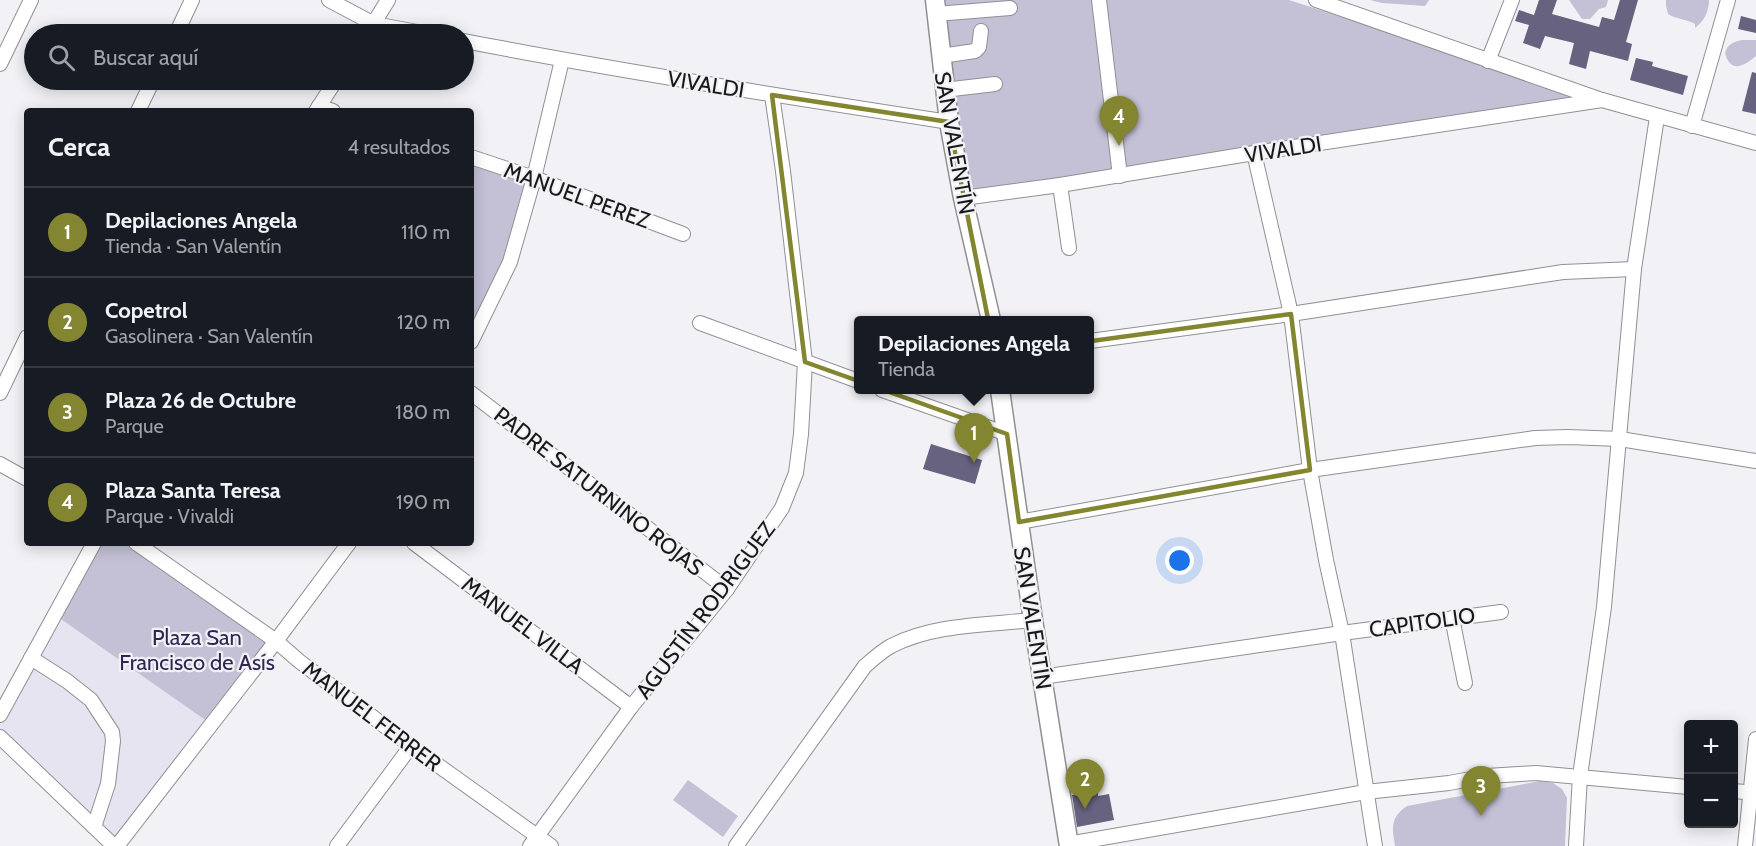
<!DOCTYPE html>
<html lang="es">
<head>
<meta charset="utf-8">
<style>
  :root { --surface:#171b24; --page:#242831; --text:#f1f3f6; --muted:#9ea1a6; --line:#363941; --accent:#838530 }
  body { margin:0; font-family:Cabin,sans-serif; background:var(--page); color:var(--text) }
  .controls { position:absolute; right:18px; bottom:18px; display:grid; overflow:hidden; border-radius:6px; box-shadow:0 3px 15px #0003 }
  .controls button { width:54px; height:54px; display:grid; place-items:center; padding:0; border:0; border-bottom:2px solid var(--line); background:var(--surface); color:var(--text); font:30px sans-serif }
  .you { position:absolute; left:1180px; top:561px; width:21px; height:21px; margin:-15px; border:4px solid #fff; border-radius:50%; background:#1a73e8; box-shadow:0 0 0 9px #1a73e833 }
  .badge { display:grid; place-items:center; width:39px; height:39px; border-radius:50%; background:var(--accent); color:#fff; font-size:20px; font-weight:700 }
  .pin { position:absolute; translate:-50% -50px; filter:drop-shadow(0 2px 3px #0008) }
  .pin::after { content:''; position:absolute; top:32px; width:21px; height:18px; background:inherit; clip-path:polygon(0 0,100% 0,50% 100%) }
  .popup { position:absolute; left:854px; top:316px; width:240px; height:78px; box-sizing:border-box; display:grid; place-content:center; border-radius:6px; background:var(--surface); filter:drop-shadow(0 2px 4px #0005); font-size:20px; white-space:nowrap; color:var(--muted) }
  .popup b { font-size:22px; color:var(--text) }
  .popup::after { content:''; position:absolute; left:50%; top:100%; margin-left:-12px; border:12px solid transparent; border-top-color:var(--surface) }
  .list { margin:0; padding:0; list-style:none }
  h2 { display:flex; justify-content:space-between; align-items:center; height:78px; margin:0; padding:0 24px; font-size:26px }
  h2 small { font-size:20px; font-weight:400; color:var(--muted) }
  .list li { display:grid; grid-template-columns:39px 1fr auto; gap:18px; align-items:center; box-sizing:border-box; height:90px; padding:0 24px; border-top:2px solid var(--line) }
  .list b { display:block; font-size:22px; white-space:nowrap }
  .list p { margin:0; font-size:20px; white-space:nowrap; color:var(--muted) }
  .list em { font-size:20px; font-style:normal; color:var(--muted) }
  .icon { flex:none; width:33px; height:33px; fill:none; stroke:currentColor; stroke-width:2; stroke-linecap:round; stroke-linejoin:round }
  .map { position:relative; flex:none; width:1756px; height:846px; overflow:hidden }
  .search { position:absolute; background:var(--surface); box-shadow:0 3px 15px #0003; left:24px; top:24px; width:450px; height:66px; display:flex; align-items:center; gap:15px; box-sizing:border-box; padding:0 21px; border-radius:33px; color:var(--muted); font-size:22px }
  .panel { position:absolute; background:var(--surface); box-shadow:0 3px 15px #0003; left:24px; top:108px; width:450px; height:438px; border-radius:6px }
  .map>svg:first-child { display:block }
  .built { fill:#e5e4f0 }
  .green { fill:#c4c1d7 }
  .building { fill:#666280 }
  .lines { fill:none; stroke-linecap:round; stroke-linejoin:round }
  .minor-casing { stroke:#909094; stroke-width:16 }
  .major-casing { stroke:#909094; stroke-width:21 }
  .minor { stroke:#fff; stroke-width:14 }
  .major { stroke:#fff; stroke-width:18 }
  .marked { fill:none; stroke:#838530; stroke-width:4.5; stroke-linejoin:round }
  .labels { text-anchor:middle; stroke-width:4.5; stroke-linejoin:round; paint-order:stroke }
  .street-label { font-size:22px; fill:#181719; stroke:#f2f2f6 }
  .park-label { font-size:22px; fill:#302653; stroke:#f2f2f6 }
</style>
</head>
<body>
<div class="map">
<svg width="1756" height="846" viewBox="0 0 1756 846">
  <rect width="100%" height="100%" fill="#f2f2f6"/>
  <path class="built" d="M58,617L211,724L117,846L0,736V717Z"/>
  <g class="green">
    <path d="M940,0H1289L1584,96L970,197Z"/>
    <path d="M1370,0H1429L1425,6L1382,3Z"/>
    <path d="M1569,0H1608L1606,7L1599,9L1590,19H1582Z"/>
    <path d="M1666,0H1709C1709,12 1704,21 1695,28V24C1686,19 1676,19 1668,14L1666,6Z"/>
    <path d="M1742,40H1756V56C1745,65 1731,75 1725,53C1727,44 1734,42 1742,40Z"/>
    <path d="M471,158L527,177L515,232L471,333Z"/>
    <path d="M95,543H136L276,641L211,724L58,617Z"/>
    <path d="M688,780L738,816L723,837L673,800Z"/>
    <path d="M1540,781L1553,783L1562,789L1567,798L1565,846H1395C1392,827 1390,818 1407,806Z"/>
  </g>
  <g class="building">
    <path d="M1539,0H1557L1552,14L1599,27L1602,17L1614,20L1620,0H1638L1626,42L1632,44L1628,61L1590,51L1586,69L1569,64L1574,43L1545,36L1540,49L1523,43L1529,25L1515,21L1519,10L1534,15Z"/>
    <path d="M1741,16L1756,20V33L1738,29Z"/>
    <path d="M1636,58L1653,62L1652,66L1688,76L1683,95L1630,80Z"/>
    <path d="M1752,72L1756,73V114L1742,111Z"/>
    <path d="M931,444L982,460L975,484L923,469Z"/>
    <path d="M1098,790V796L1109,794L1114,820L1077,827L1072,795Z"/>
  </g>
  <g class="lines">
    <defs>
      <g id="minor">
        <path d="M329,0L374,24L428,34"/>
        <path d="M1099,0L1120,176"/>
        <path d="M1316,0L1602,100L1756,143"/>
        <path d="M936,14L1010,8"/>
        <path d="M176,34L192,0"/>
        <path d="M367,34L388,0"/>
        <path d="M464,41C625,72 787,97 949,122"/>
        <path d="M941,56L975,51L979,47L981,31"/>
        <path d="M1488,61L1512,0"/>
        <path d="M0,64L31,0"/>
        <path d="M944,90L995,84"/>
        <path d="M319,106L333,111"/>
        <path d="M138,111L153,80"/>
        <path d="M316,111L336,80"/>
        <path d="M1692,126L1728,0"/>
        <path d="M1254,153L1291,314L1310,470L1326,560L1342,633L1375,846"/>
        <path d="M471,157L534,178L683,234"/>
        <path d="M1060,185L1069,248"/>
        <path d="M963,198L1060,185L1254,153L1602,100"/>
        <path d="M700,323L858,381"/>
        <path d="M1090,341L1291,314L1563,272L1634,269"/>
        <path d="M471,342L510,262L534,178L562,60"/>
        <path d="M882,390L1007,434"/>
        <path d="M0,393L27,337"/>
        <path d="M471,393L727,589"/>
        <path d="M0,464L27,479"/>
        <path d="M1019,522L1310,470L1535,438L1568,437L1620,439L1756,461"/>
        <path d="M136,543L276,641L299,661L411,746L551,846"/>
        <path d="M414,543L631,707"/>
        <path d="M1452,618L1465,683"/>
        <path d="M31,658L67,681L91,700L112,732L113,741L108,784L94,827"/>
        <path d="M1042,677L1342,633L1501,612"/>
        <path d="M0,715L94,543"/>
        <path d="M0,737L114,846"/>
        <path d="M1734,791L1756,793"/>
        <path d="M1068,844L1366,792L1449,783L1487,776L1536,773L1688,787"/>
        <path d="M117,846L276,641L349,543"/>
        <path d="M337,846L411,746"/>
        <path d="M530,846L631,707L727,589L782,508L796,473L801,434L805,362L783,171L772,95"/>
        <path d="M736,846L865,666C873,659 882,651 891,646C934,624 986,625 1033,620"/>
        <path d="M1576,846L1580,776L1604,607L1634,269L1657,117"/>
        <path d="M1745,846L1756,739"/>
      </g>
      <g id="major">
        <path d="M935,0L949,122L963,198L991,320"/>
        <path d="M1000,390L1033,620L1069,846"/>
      </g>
    </defs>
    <use href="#minor" class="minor-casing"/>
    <use href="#major" class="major-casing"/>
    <use href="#minor" class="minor"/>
    <use href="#major" class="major"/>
  </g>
  <path class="marked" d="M772,95L949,122L995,354L1291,314L1310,470L1019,522L1007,434L805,362Z"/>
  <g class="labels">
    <g class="street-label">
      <text transform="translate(706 84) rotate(9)" y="8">VIVALDI</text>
      <text transform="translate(955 143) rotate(80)" y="8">SAN VALENTÍN</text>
      <text transform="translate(1283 149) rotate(-9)" y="8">VIVALDI</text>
      <text transform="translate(577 195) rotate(20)" y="8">MANUEL PEREZ</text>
      <text transform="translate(599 491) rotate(38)" y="8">PADRE SATURNINO ROJAS</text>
      <text transform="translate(705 610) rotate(-53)" y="8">AGUSTÍN RODRIGUEZ</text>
      <text transform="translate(1033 618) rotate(81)" y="8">SAN VALENTÍN</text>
      <text transform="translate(1422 622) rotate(-8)" y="8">CAPITOLIO</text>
      <text transform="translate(523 625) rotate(37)" y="8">MANUEL VILLA</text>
      <text transform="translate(372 716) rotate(37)" y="8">MANUEL FERRER</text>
    </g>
    <g class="park-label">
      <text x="197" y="645">Plaza San<tspan x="197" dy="25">Francisco de Asís</tspan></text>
    </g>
  </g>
</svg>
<div class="controls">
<button>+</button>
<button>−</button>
</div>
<div class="you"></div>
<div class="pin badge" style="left:974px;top:463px">1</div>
<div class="popup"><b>Depilaciones Angela</b>Tienda</div>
<div class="pin badge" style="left:1085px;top:809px">2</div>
<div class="pin badge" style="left:1481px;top:816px">3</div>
<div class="pin badge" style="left:1119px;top:146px">4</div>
<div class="search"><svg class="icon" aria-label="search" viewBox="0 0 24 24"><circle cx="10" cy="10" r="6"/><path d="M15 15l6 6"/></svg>Buscar aquí</div>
<section class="panel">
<h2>Cerca<small>4 resultados</small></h2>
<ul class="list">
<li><span class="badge">1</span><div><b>Depilaciones Angela</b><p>Tienda · San Valentín</p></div><em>110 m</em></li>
<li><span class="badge">2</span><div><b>Copetrol</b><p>Gasolinera · San Valentín</p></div><em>120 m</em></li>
<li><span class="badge">3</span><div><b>Plaza 26 de Octubre</b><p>Parque</p></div><em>180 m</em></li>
<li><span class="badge">4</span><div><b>Plaza Santa Teresa</b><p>Parque · Vivaldi</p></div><em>190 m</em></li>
</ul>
</section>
</div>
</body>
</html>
